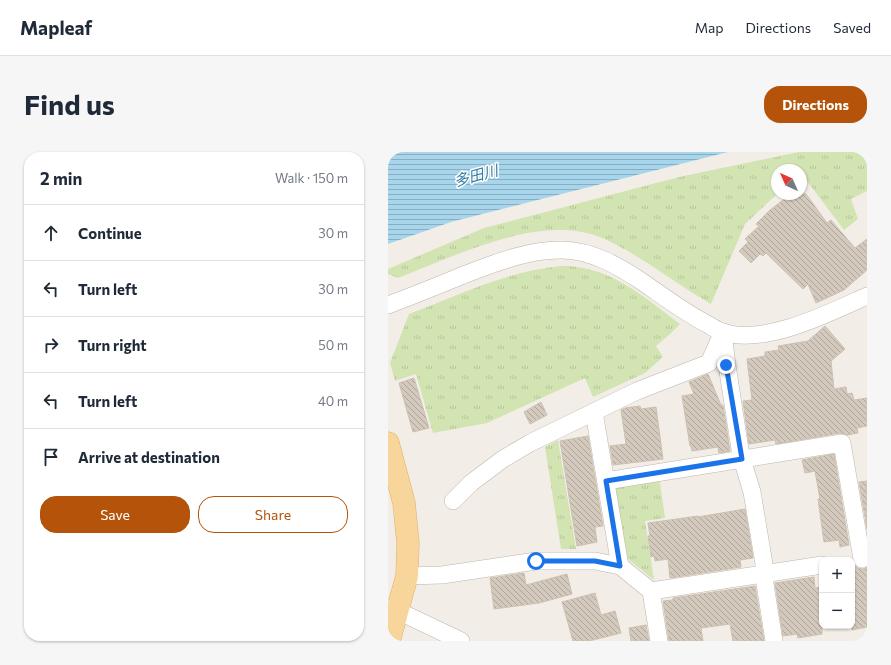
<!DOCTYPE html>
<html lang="en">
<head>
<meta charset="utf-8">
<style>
  :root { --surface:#fff; --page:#f6f6f7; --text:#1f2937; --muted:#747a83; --line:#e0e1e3; --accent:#b45309 }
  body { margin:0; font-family:Commissioner,"Noto Sans JP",sans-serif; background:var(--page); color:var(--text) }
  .controls { position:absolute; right:12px; bottom:12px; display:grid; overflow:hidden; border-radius:8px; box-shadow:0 1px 3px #0004 }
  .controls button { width:36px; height:36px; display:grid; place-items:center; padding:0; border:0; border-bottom:1px solid var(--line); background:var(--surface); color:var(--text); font:20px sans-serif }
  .compass { position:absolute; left:383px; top:12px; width:36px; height:36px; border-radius:50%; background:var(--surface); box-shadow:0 1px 3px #0004; rotate:315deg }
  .stop { position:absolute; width:12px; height:12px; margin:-9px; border:3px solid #1a73e8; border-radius:50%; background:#fff }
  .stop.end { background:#1a73e8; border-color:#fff; box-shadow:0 1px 4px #0008 }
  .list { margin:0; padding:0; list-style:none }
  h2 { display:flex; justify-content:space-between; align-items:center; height:52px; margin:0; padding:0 16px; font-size:17px }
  h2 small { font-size:13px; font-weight:400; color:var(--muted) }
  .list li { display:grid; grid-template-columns:26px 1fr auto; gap:12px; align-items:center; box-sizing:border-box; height:56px; padding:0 16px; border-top:1px solid var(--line) }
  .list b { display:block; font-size:15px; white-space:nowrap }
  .list em { font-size:13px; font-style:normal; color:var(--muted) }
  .actions { display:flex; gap:8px; padding:12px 16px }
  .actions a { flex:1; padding:9px 0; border:1px solid var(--accent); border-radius:16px; text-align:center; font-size:14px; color:var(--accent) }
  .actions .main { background:var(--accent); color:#fff }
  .icon { flex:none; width:22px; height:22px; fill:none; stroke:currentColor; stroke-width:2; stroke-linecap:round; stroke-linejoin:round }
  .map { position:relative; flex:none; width:479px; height:489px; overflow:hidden; border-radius:16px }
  header { display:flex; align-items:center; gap:24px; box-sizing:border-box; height:56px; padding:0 20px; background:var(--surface); border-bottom:1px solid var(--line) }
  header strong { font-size:19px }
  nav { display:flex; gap:22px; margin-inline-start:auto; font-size:14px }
  .intro { display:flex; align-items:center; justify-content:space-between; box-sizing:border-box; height:96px; padding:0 24px }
  h1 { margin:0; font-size:28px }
  .button { padding:10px 18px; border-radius:16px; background:var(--accent); color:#fff; font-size:14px; font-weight:700 }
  main { display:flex; gap:24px; padding:0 24px }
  aside { flex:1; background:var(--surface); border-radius:16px; box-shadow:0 1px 3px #0004 }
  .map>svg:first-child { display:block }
  .grass { fill:url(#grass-tufts) }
  .water { fill:url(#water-rules) }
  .building { fill:url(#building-back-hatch); stroke:#cdc0b1 }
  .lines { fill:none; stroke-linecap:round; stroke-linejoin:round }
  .minor-casing { stroke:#bdb5aa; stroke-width:18 }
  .major-casing { stroke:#dcb16b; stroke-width:23 }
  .minor { stroke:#fff; stroke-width:17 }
  .major { stroke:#f8d69b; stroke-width:22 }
  .route { stroke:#1a73e8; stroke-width:5 }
  .labels { text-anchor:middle; stroke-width:3; stroke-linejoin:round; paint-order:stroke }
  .water-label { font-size:15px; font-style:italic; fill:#347ca2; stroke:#fff }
</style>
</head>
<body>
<header>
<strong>Mapleaf</strong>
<nav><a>Map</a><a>Directions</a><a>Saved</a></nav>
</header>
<div class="intro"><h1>Find us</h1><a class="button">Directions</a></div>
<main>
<aside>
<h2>2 min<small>Walk · 150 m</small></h2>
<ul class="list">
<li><svg class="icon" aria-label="ahead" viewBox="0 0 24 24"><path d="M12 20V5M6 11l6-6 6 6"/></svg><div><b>Continue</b></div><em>30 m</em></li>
<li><svg class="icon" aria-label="left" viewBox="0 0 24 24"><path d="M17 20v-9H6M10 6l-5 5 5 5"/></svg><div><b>Turn left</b></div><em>30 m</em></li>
<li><svg class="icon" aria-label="right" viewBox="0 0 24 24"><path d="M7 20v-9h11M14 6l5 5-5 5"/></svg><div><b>Turn right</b></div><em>50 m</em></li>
<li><svg class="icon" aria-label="left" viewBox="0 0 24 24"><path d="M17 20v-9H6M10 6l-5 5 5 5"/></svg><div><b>Turn left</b></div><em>40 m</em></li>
<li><svg class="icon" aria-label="arrive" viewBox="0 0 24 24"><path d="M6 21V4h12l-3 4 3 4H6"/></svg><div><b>Arrive at destination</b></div></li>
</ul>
<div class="actions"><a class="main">Save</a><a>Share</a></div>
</aside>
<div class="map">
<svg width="479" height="489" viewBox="0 0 479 489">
  <defs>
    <pattern id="grass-tufts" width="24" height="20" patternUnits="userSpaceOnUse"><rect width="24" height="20" fill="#d1e4b2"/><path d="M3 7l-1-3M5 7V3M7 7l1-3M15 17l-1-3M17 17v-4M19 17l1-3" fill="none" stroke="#b5c59a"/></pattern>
    <pattern id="water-rules" width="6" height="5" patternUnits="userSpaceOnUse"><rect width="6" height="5" fill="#a7d5eb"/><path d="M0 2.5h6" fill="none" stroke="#8aaebf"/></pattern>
    <pattern id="building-back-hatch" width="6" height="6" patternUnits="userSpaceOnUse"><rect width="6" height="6" fill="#d3c9bd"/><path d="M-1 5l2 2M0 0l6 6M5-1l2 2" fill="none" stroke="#ada59a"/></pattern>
  </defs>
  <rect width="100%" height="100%" fill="#f2eee7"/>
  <g class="grass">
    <path d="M411,0H479V39L463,47L470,67L456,78L413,21V18H389V42L357,72L323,152C286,131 253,103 214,86C153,60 67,104 10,126L0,122V117L96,76L291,25Z"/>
    <path d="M173,114C221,113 256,145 292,172L281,183L268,194L275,205L257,221L205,245L197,226L99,271L45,281L28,222L7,229L2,211L21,162C70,143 120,119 173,114Z"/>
    <path d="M170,288L188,397H173L157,295Z"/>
    <path d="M271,324L277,366L257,369L266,428L235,403L225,336Z"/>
  </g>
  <path class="water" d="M0,0H340L63,70L0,92Z"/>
  <g class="building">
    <path d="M403,42H418L439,71L443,68L467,96L479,87V118L456,138L428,151L420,132L415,137L378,101L375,104L372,102L363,111L351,99L360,90L357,87L371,74L368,72L382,58Z"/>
    <path d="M437,174L457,197L443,209L446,237L458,235L459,242L464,241L466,248L479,246V274L469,276L470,281L459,283L452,281L388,292L387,288L361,292L355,249L364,248L359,207L377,204V200L391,198L390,194L420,189Z"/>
    <path d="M320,222L333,253H335L342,299L331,301L330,295L304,299L303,294H302L294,244L306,242L301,230Z"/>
    <path d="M26,226L41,276L25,280L11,231Z"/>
    <path d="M153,250L159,263L142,272L136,260Z"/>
    <path d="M252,254L253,257L268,255L275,307L225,313L222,294L238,292L233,258L237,256Z"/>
    <path d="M200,284L215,374L207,375L209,390L189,394L172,289Z"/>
    <path d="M446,302L461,393L452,395L451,388L436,390L430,347H432L427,319L417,321L414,308Z"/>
    <path d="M479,329V377L471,330Z"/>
    <path d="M357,357L365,406L352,408L353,415L282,426L280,407L267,409L266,404L263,405L260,384H262L260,371L310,364V365Z"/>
    <path d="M464,408L466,413L470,416L475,417L479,415V475L464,478Z"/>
    <path d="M136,421L138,433L179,422L184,442L151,451L106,457L102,426Z"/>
    <path d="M426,425L427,436L434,435V482L410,486L409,482L395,484L387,431Z"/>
    <path d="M367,434L376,489H345L342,472L313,476L315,489H281L275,449L285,448V446Z"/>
    <path d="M207,441L213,463L227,459L233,481L201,489H185L174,450Z"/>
    <path d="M258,473L261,489H243L241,476Z"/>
  </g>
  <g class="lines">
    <defs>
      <g id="minor">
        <path d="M0,153C24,144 49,134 73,124C105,112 140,97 175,98C204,99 229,113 253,129C275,144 297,161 321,173C326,176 330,179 335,180C376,194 441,161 479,144"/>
        <path d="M335,181L339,213L353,304L364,340L376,412L377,432L386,489"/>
        <path d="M206,260L232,414"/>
        <path d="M218,329L454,291L474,407"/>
        <path d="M65,349L83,331L115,307L142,291L249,239L321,211L335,180"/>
        <path d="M19,424L54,423L148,409H207L232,414L263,439L434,413"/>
        <path d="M263,439L271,489"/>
        <path d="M0,457L10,459L73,489"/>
      </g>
      <path id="major" d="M0,291L16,351L20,391L19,424L1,489"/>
    </defs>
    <use href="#minor" class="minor-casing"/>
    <use href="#major" class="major-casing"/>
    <use href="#minor" class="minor"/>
    <use href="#major" class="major"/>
  </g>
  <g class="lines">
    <path class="route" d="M148,409H207L232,414L218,329L354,307L338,213"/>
  </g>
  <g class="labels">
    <g class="water-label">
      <text transform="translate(88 24) rotate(-15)" y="5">多田川</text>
    </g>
  </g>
</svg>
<div class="controls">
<button>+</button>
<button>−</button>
</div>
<svg class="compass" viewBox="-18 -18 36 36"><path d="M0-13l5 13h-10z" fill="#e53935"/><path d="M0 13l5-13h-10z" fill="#747a83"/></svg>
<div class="stop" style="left:148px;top:409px"></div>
<div class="stop end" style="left:338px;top:213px"></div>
</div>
</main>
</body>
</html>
